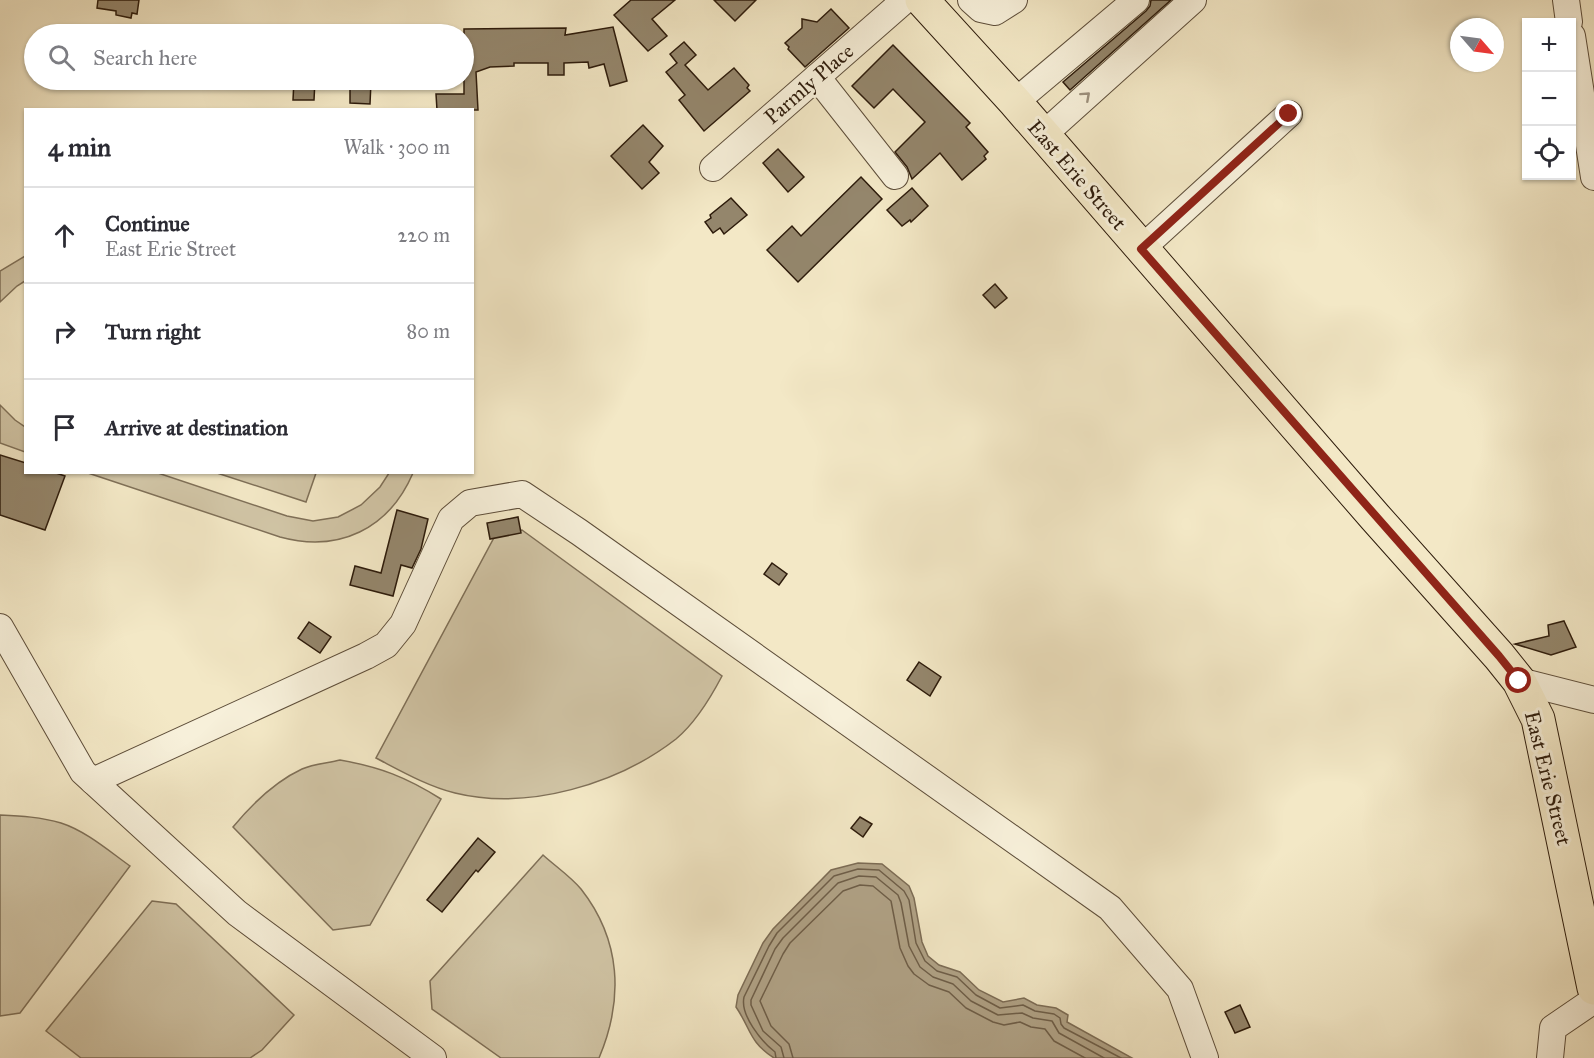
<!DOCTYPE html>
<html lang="en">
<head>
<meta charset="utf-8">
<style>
  :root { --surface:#fff; --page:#f7f7f7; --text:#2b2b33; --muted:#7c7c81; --line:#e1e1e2 }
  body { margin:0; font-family:"IM FELL Great Primer",serif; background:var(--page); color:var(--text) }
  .controls { position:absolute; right:18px; top:18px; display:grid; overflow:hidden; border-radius:0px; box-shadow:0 2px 4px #0004 }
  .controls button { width:54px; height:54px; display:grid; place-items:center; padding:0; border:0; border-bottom:2px solid var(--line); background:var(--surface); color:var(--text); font:30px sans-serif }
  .compass { position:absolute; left:1450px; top:18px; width:54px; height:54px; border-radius:50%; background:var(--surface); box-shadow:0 2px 4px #0004; rotate:118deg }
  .stop { position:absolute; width:18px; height:18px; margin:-14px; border:4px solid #8f2418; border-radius:50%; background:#fff }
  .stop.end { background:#8f2418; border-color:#fff; box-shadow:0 2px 6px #0008 }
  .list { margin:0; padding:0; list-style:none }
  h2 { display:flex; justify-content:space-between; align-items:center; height:78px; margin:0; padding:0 24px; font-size:26px }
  h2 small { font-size:20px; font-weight:400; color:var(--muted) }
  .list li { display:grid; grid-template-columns:39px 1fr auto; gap:18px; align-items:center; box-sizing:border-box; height:96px; padding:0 24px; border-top:2px solid var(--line) }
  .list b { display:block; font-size:22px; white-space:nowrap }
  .list p { margin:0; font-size:20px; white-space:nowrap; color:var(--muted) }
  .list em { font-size:20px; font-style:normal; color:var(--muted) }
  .icon { flex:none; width:33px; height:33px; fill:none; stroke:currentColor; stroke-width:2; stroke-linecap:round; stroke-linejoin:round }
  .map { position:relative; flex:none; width:1594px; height:1058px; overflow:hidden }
  .search { position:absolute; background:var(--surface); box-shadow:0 2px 4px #0004; left:24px; top:24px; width:450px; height:66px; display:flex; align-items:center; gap:15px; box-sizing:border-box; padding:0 21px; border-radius:33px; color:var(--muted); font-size:22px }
  .panel { position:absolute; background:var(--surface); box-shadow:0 2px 4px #0004; left:24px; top:108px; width:450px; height:366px; border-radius:0px }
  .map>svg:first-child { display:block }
  .green { fill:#d1c5a6; stroke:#7f7058; stroke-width:1.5 }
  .water { fill:#b0a286; stroke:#7c6c55; stroke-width:1.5 }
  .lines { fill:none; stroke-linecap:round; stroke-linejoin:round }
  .shore { stroke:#6e5e48; stroke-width:1.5 }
  .building { fill:#94866c; stroke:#2d1b0b; stroke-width:1.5 }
  .minor-casing { stroke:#5e4e3a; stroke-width:28 }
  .major-casing { stroke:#2d1b0b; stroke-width:35 }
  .minor { stroke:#f7f0da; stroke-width:26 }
  .major { stroke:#f3e8c6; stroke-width:33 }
  .oneway { stroke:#9c907d }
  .route { stroke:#8f2418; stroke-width:8 }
  .labels { text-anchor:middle; stroke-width:6; stroke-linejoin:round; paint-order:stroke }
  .street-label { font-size:21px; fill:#2d1b0b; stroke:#f7f0da }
</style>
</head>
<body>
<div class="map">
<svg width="1594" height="1058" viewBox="0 0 1594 1058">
  <rect width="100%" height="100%" fill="#f3e8c6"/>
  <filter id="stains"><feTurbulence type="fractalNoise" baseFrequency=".00333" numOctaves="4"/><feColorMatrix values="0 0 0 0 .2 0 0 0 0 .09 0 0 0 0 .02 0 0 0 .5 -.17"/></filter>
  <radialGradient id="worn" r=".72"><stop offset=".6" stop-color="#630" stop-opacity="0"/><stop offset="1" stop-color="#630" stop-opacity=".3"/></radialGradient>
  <g class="green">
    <path d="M25,256V281L17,286L0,302V271Z"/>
    <path d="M0,405L15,420L25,427V452L0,443Z"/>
    <path d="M88,473H158L287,516L313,521L338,517L361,505L380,487L389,473H413C389,529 339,553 280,537Z"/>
    <path d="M217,473L316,472V473L306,502Z"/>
    <path d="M522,530L722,676C711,697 694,724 676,739C618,784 528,811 455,793C427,786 401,771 376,758L496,534Z"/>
    <path d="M340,760C380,767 406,777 441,799L370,925L333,930L233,827C252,804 274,782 302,769C313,764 328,763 340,760Z"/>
    <path d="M0,815C21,816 41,817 61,823C86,831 109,851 130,866L20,1013L0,1016Z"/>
    <path d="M543,855C555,866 570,876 581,889C621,940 624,999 599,1058H501L432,1009L430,981Z"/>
    <path d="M152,901L176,904L294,1015L262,1050L250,1058H81L46,1031Z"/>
  </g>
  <path class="water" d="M858,863L882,864L909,886L914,898L922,942L928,956L939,965L960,972L979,990L1003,1002L1024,998L1037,1005L1056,1008L1068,1015L1067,1022L1132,1058H774C749,1042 751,1029 736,1007L738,995L763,943L773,929L831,870Z"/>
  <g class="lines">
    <g class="shore">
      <path d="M776,1058L775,1052C761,1041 740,1015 744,997L769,946L777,933L834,876L858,869L879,870L904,891L909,900L916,943L925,961L937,971L957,977L976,995L1000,1008L1023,1005L1035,1011L1054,1014L1060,1018L1061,1024L1064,1028L1121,1058"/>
      <path d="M784,1058L781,1047L763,1031L751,1005V1000L775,949L783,938L838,883L859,876L876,877L898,895L901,903L909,946L920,967L933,977L953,984L971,1001L998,1015L1022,1013L1033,1018L1052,1021L1059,1033L1104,1058"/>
      <path d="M793,1058L789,1044L771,1026L760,1001L783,954L790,943L843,891L860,885L873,886L891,901L900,948L908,966L914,974L929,985L949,992L966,1008L993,1022L1004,1025L1020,1022L1031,1027L1045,1029L1054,1041L1085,1058"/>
    </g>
  </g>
  <g class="building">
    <path d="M98,0H139L137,14L132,13L131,18L116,15V11L97,8Z"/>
    <path d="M631,0H675L652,19L667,36L648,51L614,15Z"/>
    <path d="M714,0H756L735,21Z"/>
    <path d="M1151,0H1171L1070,90L1063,82L1146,11L1150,6Z"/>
    <path d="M831,9L849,28L805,67L788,49L789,47L785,43L802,28V19L817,22Z"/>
    <path d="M613,27L627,81L610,86L604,64L589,68L588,62L564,63V75H548V63H514V66L490,67L476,72L478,110H437L436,94H464V29L566,28L565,35Z"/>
    <path d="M684,42L696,55L685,65L708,90L734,68L749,85L747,88L750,91L704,131L679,100L685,95L666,72L677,63L670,54Z"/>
    <path d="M893,45L970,123L966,127L988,152L984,156L986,159L962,180L940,153L912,179L907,167L895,152L925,122L893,89L874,108L852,86Z"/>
    <path d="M294,80H315L314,100H293Z"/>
    <path d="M350,82H371L370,104L350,103Z"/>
    <path d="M643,125L663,146L649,162L659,173L642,189L611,156Z"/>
    <path d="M778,149L804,177L788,192L763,163Z"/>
    <path d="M861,177L882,199L798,282L767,250L792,226L801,236Z"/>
    <path d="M912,188L928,206L911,222L910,220L902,226L887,210Z"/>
    <path d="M731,198L747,215L724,234L720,228L713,233L705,222L711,218L710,215Z"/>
    <path d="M995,284L1007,298L995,308L983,295Z"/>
    <path d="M0,455L26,463V472H53L65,476L45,530L0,515Z"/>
    <path d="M397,510L428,519L421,549L412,568L401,565L393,596L350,585L355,566L381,573Z"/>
    <path d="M518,517L521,533L490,539L487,523Z"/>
    <path d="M772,563L787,574L779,585L764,574Z"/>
    <path d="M1564,621L1576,647L1551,655L1515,644L1549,636L1548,625Z"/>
    <path d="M309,622L331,637L320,653L298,638Z"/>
    <path d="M919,662L941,677L930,696L907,680Z"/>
    <path d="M860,817L872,824L863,837L851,828Z"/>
    <path d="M478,838L495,852L478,872L476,870L442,912L427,900Z"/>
    <path d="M1240,1005L1250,1027L1235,1033L1225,1012Z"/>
  </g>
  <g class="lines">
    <defs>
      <g id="minor">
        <path d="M971,0L981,9L995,12L1014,0"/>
        <path d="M1566,0L1569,22"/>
        <path d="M1572,36L1594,177"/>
        <path d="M817,77L895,176"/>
        <path d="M1015,102L1136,0"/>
        <path d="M1043,135L1193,0"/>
        <path d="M713,168L905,0"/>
        <path d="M1141,249L1289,114"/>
        <path d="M0,627L83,772L237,913L433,1058"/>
        <path d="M1519,681L1594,700"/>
        <path d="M93,781L366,656L386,645L403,624L451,519L470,503L522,494L579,532L1110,908L1180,989L1205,1058"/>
        <path d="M1550,1058L1553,1028L1594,1000"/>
      </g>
      <path id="major" d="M922,0L1015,102L1375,517L1499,656L1519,681L1538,719L1594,988"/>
    </defs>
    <use href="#minor" class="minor-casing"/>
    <use href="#major" class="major-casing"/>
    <use href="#minor" class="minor"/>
    <use href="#major" class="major"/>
  </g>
  <defs><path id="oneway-chevron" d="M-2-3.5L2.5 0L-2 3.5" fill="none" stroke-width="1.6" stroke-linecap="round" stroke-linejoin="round" transform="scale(1.5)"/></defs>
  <use class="oneway" href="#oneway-chevron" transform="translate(1086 96) rotate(-42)"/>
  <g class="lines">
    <path class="route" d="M1289,114L1141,249L1499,656L1519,681"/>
  </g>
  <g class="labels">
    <g class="street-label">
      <text transform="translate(809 84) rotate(-41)" y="7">Parmly Place</text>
      <text transform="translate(1077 175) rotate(49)" y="7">East Erie Street</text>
      <text transform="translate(1548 778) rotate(76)" y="7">East Erie Street</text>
    </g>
  </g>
  <rect width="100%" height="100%" filter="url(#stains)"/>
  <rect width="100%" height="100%" fill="url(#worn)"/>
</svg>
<div class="controls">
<button>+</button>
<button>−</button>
<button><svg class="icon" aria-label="locate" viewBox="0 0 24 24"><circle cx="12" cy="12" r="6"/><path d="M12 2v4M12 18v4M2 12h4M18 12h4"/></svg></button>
</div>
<svg class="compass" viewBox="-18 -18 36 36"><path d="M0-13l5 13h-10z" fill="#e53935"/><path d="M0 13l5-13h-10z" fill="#7c7c81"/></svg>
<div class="stop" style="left:1519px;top:681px"></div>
<div class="stop end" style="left:1289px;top:114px"></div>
<div class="search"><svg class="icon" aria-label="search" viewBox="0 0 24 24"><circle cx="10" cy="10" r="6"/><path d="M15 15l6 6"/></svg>Search here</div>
<section class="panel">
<h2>4 min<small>Walk · 300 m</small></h2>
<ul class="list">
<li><svg class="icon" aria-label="ahead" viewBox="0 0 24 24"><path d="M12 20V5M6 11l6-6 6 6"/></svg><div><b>Continue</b><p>East Erie Street</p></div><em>220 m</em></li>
<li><svg class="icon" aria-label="right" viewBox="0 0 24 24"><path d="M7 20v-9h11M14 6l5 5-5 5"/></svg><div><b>Turn right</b></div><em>80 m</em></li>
<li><svg class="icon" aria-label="arrive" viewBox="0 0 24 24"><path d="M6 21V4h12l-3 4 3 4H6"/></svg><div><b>Arrive at destination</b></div></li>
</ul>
</section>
</div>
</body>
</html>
